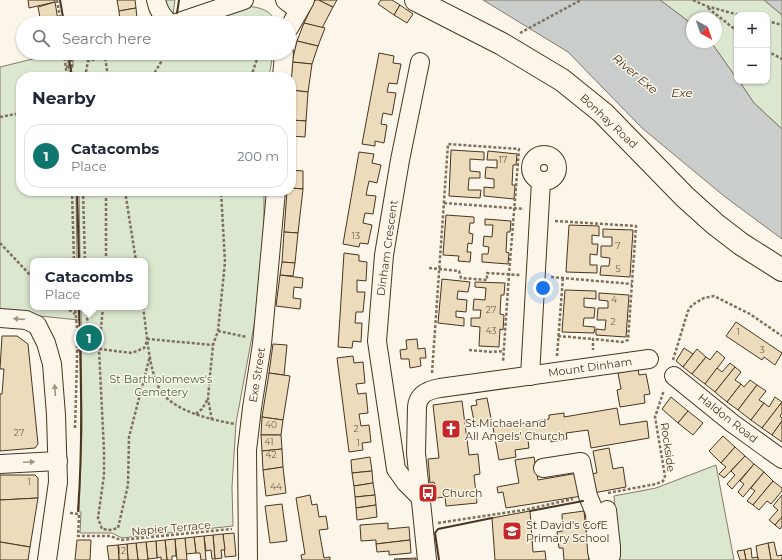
<!DOCTYPE html>
<html lang="en">
<head>
<meta charset="utf-8">
<style>
  :root { --surface:#fff; --page:#f2f2f3; --text:#1f2937; --muted:#747a83; --line:#e0e1e3; --accent:#0f766e }
  body { margin:0; font-family:Montserrat,sans-serif; background:var(--page); color:var(--text) }
  .controls { position:absolute; right:12px; top:12px; display:grid; overflow:hidden; border-radius:8px; box-shadow:0 1px 3px #0004 }
  .controls button { width:36px; height:36px; display:grid; place-items:center; padding:0; border:0; border-bottom:1px solid var(--line); background:var(--surface); color:var(--text); font:20px sans-serif }
  .compass { position:absolute; left:686px; top:12px; width:36px; height:36px; border-radius:50%; background:var(--surface); box-shadow:0 1px 3px #0004; rotate:140deg }
  .you { position:absolute; left:543px; top:288px; width:14px; height:14px; margin:-10px; border:3px solid #fff; border-radius:50%; background:#1a73e8; box-shadow:0 0 0 6px #1a73e833 }
  .badge { display:grid; place-items:center; width:26px; height:26px; border-radius:50%; background:var(--accent); color:#fff; font-size:13px; font-weight:700 }
  .pin { position:absolute; translate:-50% -50%; border:2px solid #fff; box-shadow:0 1px 4px #0006 }
  .popup { position:absolute; left:30px; top:258px; width:118px; height:52px; box-sizing:border-box; display:grid; place-content:center; border-radius:8px; background:var(--surface); filter:drop-shadow(0 1px 3px #0005); font-size:13px; white-space:nowrap; color:var(--muted) }
  .popup b { font-size:15px; color:var(--text) }
  .popup::after { content:''; position:absolute; left:50%; top:100%; margin-left:-8px; border:8px solid transparent; border-top-color:var(--surface) }
  .list { margin:0; padding:0; list-style:none }
  h2 { display:flex; justify-content:space-between; align-items:center; height:52px; margin:0; padding:0 16px; font-size:17px }
  h2 small { font-size:13px; font-weight:400; color:var(--muted) }
  .list li { display:grid; grid-template-columns:26px 1fr auto; gap:12px; align-items:center; box-sizing:border-box; height:64px; margin:0 8px 8px; padding:0 8px; border:1px solid var(--line); border-radius:16px }
  .list b { display:block; font-size:15px; white-space:nowrap }
  .list p { margin:0; font-size:13px; white-space:nowrap; color:var(--muted) }
  .list em { font-size:13px; font-style:normal; color:var(--muted) }
  .icon { flex:none; width:22px; height:22px; fill:none; stroke:currentColor; stroke-width:2; stroke-linecap:round; stroke-linejoin:round }
  .map { position:relative; flex:none; width:782px; height:560px; overflow:hidden }
  .search { position:absolute; background:var(--surface); box-shadow:0 1px 3px #0004; left:16px; top:16px; width:280px; height:44px; display:flex; align-items:center; gap:10px; box-sizing:border-box; padding:0 14px; border-radius:22px; color:var(--muted); font-size:15px }
  .panel { position:absolute; background:var(--surface); box-shadow:0 1px 3px #0004; left:16px; top:72px; width:280px; height:124px; border-radius:16px }
  .map>svg:first-child { display:block }
  .green { fill:#dce7d0; stroke:#887966 }
  .water { fill:#c9cecd; stroke:#887966 }
  .building { fill:#ecdcbc; stroke:#4a3520 }
  .lines { fill:none; stroke-linecap:round; stroke-linejoin:round }
  .minor-casing { stroke:#4a3520; stroke-width:20 }
  .highway-casing { stroke:#4a3520; stroke-width:24 }
  .path { stroke:#7f6f5c; stroke-width:2.5; stroke-dasharray:3 2; stroke-linecap:butt }
  .minor { stroke:#fbf6e9; stroke-width:18 }
  .highway { stroke:#fbf6e9; stroke-width:22 }
  .wall { stroke:#4a3520; stroke-width:2 }
  .oneway { fill:#a29684 }
  .labels { text-anchor:middle; stroke-width:3; stroke-linejoin:round; paint-order:stroke }
  .number-label { font-size:9px; fill:#725f47 }
  .street-label { font-size:11px; fill:#4a3520; stroke:#fbf6e9 }
  .park-label { font-size:11px; fill:#436837; stroke:#fbf6e9 }
  .poi-label { font-size:11px; fill:#4a3520; stroke:#fbf6e9; text-anchor:start }
  .water-label { font-size:12px; font-style:italic; fill:#4a3520; stroke:#fbf6e9 }
</style>
</head>
<body>
<div class="map">
<svg width="782" height="560" viewBox="0 0 782 560">
  <rect width="100%" height="100%" fill="#fbf6e9"/>
  <g class="green">
    <path d="M161,0H175L173,14L168,11Z"/>
    <path d="M660,0H764L782,15V129L754,103L739,81H767V15H737V79L711,42H716V18H692V24Z"/>
    <path d="M240,6C255,6 270,8 277,23H192Z"/>
    <path d="M92,53H273L269,77H73L71,68L73,67V59Z"/>
    <path d="M62,54L67,56L70,77H21V191H76L77,261H33V307H78L79,320L0,312V67L45,56Z"/>
    <path d="M79,191H264V222L258,304L236,423L232,487L233,526L122,538L112,533H80L81,512H79L82,431L81,307H145V261H80Z"/>
    <path d="M716,465L734,560H619L614,496L656,488Z"/>
  </g>
  <g class="water">
    <path d="M483,0H660L692,24V42H711L737,79V81H739L754,103L782,129V239L724,196L642,128L568,52Z"/>
    <path d="M764,0H782V15Z"/>
  </g>
  <g class="building">
    <path d="M28,0H55V2L29,8Z"/>
    <path d="M117,0H135L136,8L119,11Z"/>
    <path d="M315,0H319L333,7L322,28L304,23Z"/>
    <path d="M319,0H337L333,7Z"/>
    <path d="M381,0H392L400,5L394,15L378,4Z"/>
    <path d="M55,2L58,20L41,23L38,7Z"/>
    <path d="M400,5L413,14L407,23L394,15Z"/>
    <path d="M136,8L137,19L120,22L119,11Z"/>
    <path d="M137,19L138,23H120V22Z"/>
    <path d="M58,20V23H42Z"/>
    <path d="M304,23L325,28L318,46L297,41Z"/>
    <path d="M297,41L318,46L312,64L292,62Z"/>
    <path d="M45,53H61V54L45,56Z"/>
    <path d="M379,53L394,56L393,63L401,64L397,84L389,83L387,92L396,93L392,115L383,113L381,124L387,125L384,143L375,141V146L362,144Z"/>
    <path d="M292,62L312,64L308,92L291,90Z"/>
    <path d="M291,90L308,92L306,121L291,120Z"/>
    <path d="M291,120L306,121L305,137L291,136Z"/>
    <path d="M451,150L484,152V160L470,159V171L480,172V178H469L468,190H481L480,198L449,196Z"/>
    <path d="M488,151L517,154L516,165H513L512,185H515L514,199L484,196V187L494,188V179L485,178L486,167L497,168V160H487Z"/>
    <path d="M359,152L374,154L372,163L381,165L377,183L369,181L366,195L376,196L373,214L365,213L363,223L372,225L368,244L360,243L359,247L343,244Z"/>
    <path d="M291,170L303,171V189L291,188Z"/>
    <path d="M291,188L303,189L298,233L284,232L287,191H291Z"/>
    <path d="M446,215L474,217V223H470L469,233L473,234L472,244L468,243L467,252H471L470,262L458,261L459,256L443,255Z"/>
    <path d="M485,219L511,221L510,232H507L506,252L509,253L508,264L482,262V254H488L489,247L483,246L484,236L492,237L493,225H485Z"/>
    <path d="M569,225L599,226V236L592,235V244H598L597,255L590,254V265H597V273L566,272Z"/>
    <path d="M603,229L633,230L630,277L600,275L601,266H609L610,258L601,257V246H612V237H603Z"/>
    <path d="M284,232L298,233L295,263L282,262Z"/>
    <path d="M344,253L359,255V261L367,262L366,281L357,280V292H365L363,312H356L355,323H362L361,342L353,341L352,348L338,347Z"/>
    <path d="M282,262L295,263L293,276L280,275Z"/>
    <path d="M280,275L303,278L302,288L294,287L293,298L301,299L300,309L276,306Z"/>
    <path d="M442,279L470,282L468,292L458,291L457,299L467,300L466,312L456,311V317L464,318V326L438,323Z"/>
    <path d="M475,282L505,283L504,295H501L500,314L504,315L503,330L500,329L499,347L479,346L480,327L471,326V318H480L481,310H473L474,299L485,300L486,288L475,287Z"/>
    <path d="M565,290L596,291V299L584,298V307L595,308L594,318H584L583,326L595,327L594,333L562,332Z"/>
    <path d="M599,293L629,295L626,337L596,335V329L605,330L606,320H597L598,308H608V301L599,300Z"/>
    <path d="M736,322L782,353L775,365L764,357L762,360L726,336Z"/>
    <path d="M2,336H17L28,344L38,444L35,448L0,451V394H2L4,369H0Z"/>
    <path d="M417,339L418,349L425,348L426,358H420L421,366L410,368L409,359H401L400,350L407,349L406,340Z"/>
    <path d="M273,344L287,345L284,375L269,373Z"/>
    <path d="M684,348L693,354L683,367L676,361Z"/>
    <path d="M697,349L706,357L692,374L683,367Z"/>
    <path d="M717,351L725,358L705,384L692,374L706,357L710,360Z"/>
    <path d="M353,356L354,363L363,362L365,383L356,384L358,394L366,393L368,413L359,414L361,426L369,425L371,442L362,443L363,450L349,452L337,358Z"/>
    <path d="M730,363L735,367L715,392L705,384L717,368L722,372Z"/>
    <path d="M735,367L741,372L735,380L741,384L727,402L715,392Z"/>
    <path d="M638,369L639,375L646,374L650,394L644,395L645,403L620,407L617,390L621,389L618,373Z"/>
    <path d="M269,373L290,376L283,420L262,417Z"/>
    <path d="M750,380L757,385L738,410L727,402L741,384L744,387Z"/>
    <path d="M757,385L766,391L759,400L764,403L751,420L738,410Z"/>
    <path d="M671,397L688,411L678,423L662,409Z"/>
    <path d="M775,397L782,402L762,428L751,420L764,403L769,407Z"/>
    <path d="M487,398L492,423L475,426L471,406L477,405L476,400Z"/>
    <path d="M462,401L469,455L478,454L480,474L474,475L477,503L446,506L445,497L436,498L434,482L430,483L428,459L439,458L433,405Z"/>
    <path d="M782,402V413L780,416L782,418V421L772,435L762,428Z"/>
    <path d="M617,408L620,425L647,421L649,438L591,448L588,430L566,433L567,439L551,442L550,436L528,440L529,448L515,450L516,457L499,460L493,428L549,419V415L564,413V417Z"/>
    <path d="M688,411L703,423L693,435L678,423Z"/>
    <path d="M262,417L283,420L281,435H261Z"/>
    <path d="M782,421V442L772,435Z"/>
    <path d="M261,435H281L282,449L262,451Z"/>
    <path d="M723,436L735,447L721,463L709,451Z"/>
    <path d="M735,447L745,456L724,478L719,474L726,467L721,463Z"/>
    <path d="M609,448L613,469L623,467L626,487L593,493L590,474L597,473L593,451Z"/>
    <path d="M282,449L283,467L263,470L262,451Z"/>
    <path d="M745,456L754,464L732,489L727,484L735,475L731,471Z"/>
    <path d="M370,457L372,471L352,473L351,460Z"/>
    <path d="M534,457L538,480L578,473L582,496L506,508L503,492L498,493L497,487L519,483L515,460Z"/>
    <path d="M754,464L764,472L743,497L738,492L744,484L740,481Z"/>
    <path d="M283,467L286,493L266,496L263,470Z"/>
    <path d="M372,471L373,483L354,486L352,473Z"/>
    <path d="M764,472L773,481L753,505L747,501L755,491L751,488Z"/>
    <path d="M0,475H35L38,478V498L0,500Z"/>
    <path d="M773,481L782,488V491L771,504L767,501L759,510L753,505Z"/>
    <path d="M373,483L375,495L355,497L354,486Z"/>
    <path d="M310,495L312,505L317,504L319,517L326,516L328,529L319,530L324,558L330,557V560H302L301,555L305,554L296,498Z"/>
    <path d="M375,495L376,505L356,508L355,497Z"/>
    <path d="M782,495V517L775,525L769,520L778,510L773,506Z"/>
    <path d="M38,498L30,547L0,542V500Z"/>
    <path d="M282,504L287,541L270,543L265,506Z"/>
    <path d="M376,505L377,517L357,520L356,508Z"/>
    <path d="M530,511L533,552L545,551L546,560H495L492,518Z"/>
    <path d="M584,511L589,560H564L563,548H559L557,532L563,531L562,514Z"/>
    <path d="M782,517V526L780,529L775,525Z"/>
    <path d="M388,523V529L409,527L410,540L376,544V540L361,541L360,525Z"/>
    <path d="M234,533L236,556L225,557L223,534Z"/>
    <path d="M223,534L225,550H221L222,558L215,559L213,535Z"/>
    <path d="M213,535L215,559H212L211,550L206,551L204,536Z"/>
    <path d="M204,536L206,560H201L200,553H196L194,537Z"/>
    <path d="M194,537L196,553L186,554L185,538Z"/>
    <path d="M185,538L187,560H177L175,539Z"/>
    <path d="M175,539L176,556H172V560H167L165,540Z"/>
    <path d="M77,540H91L90,560H75Z"/>
    <path d="M165,540L167,560H161V557L157,558L156,541Z"/>
    <path d="M410,540L411,553L389,555V551L377,552L376,544Z"/>
    <path d="M156,541L157,558L148,559L146,542Z"/>
    <path d="M0,542L30,547L28,560H0Z"/>
    <path d="M146,542L148,560H138L136,543Z"/>
    <path d="M774,542L777,556L782,555V560H771L768,543Z"/>
    <path d="M136,543L138,560H128L127,544Z"/>
    <path d="M768,543L771,560H758L756,546Z"/>
    <path d="M127,544L128,560H119L118,545Z"/>
    <path d="M118,545L119,560H109L107,546Z"/>
    <path d="M751,548L752,558L758,557V560H746L744,550Z"/>
    <path d="M744,550L746,560H740L737,551Z"/>
    <path d="M416,558V560H395L394,559Z"/>
  </g>
  <g class="lines">
    <defs>
      <g id="minor">
        <path d="M156,0C158,10 162,17 170,23"/>
        <path d="M285,0L298,10"/>
        <path d="M176,23L244,0"/>
        <path d="M289,28L305,0"/>
        <path d="M282,77L284,53"/>
        <circle cx="544" cy="168" r="13"/>
        <path d="M0,318L26,320L37,325L46,343L52,364L56,415L58,482L47,560"/>
        <path d="M530,376L541,181"/>
        <path d="M674,376L732,423L782,459"/>
        <path d="M0,464L58,461"/>
        <path d="M543,468L581,462L588,496L595,513L597,551L599,560"/>
        <path d="M420,497L406,483L396,469L377,341L384,255L400,160L420,62"/>
        <path d="M248,560L247,450L252,408L262,344L276,191"/>
        <path d="M427,560L416,453L417,407C418,394 428,390 440,388L649,359"/>
        <path d="M607,560L611,555V547L607,510"/>
      </g>
      <path id="highway" d="M416,0L502,44L562,80L603,113L685,197L715,224L741,244L782,270"/>
    </defs>
    <use href="#minor" class="minor-casing"/>
    <use href="#highway" class="highway-casing"/>
    <g class="path">
      <path d="M57,0L61,23"/>
      <path d="M693,0L706,6L739,15"/>
      <path d="M708,8L737,31"/>
      <path d="M767,21L782,25"/>
      <path d="M520,33L581,0"/>
      <path d="M767,51L782,59"/>
      <path d="M64,53L67,77"/>
      <path d="M66,67L72,66L71,56L80,53"/>
      <path d="M85,77L88,61L105,57L108,77"/>
      <path d="M152,77L166,54L175,53"/>
      <path d="M251,77L259,53"/>
      <path d="M0,117L21,113"/>
      <path d="M72,191L74,261"/>
      <path d="M83,191L85,261"/>
      <path d="M125,191L136,261"/>
      <path d="M444,203L524,209"/>
      <path d="M555,221L636,226L628,340L622,342L593,339V350"/>
      <path d="M0,243L33,278"/>
      <path d="M106,261V191"/>
      <path d="M429,268L459,271L461,278L487,280V273L520,275"/>
      <path d="M551,277L632,284"/>
      <path d="M65,307L75,314"/>
      <path d="M103,307L99,349L104,451V475L98,518L102,529L110,530L118,528L128,485L129,437L150,356"/>
      <path d="M143,307C147,332 148,366 159,388C171,411 212,420 235,424"/>
      <path d="M218,331L247,337"/>
      <path d="M558,336L593,339"/>
      <path d="M99,349L132,353L144,348L148,339L213,345"/>
      <path d="M469,350L492,352L504,351"/>
      <path d="M77,351L80,349H88L87,307"/>
      <path d="M557,356L563,277"/>
      <path d="M673,360L688,311L692,305L704,298L714,296L750,314L782,336"/>
      <path d="M432,373L448,144L519,149L509,274L503,362"/>
      <path d="M196,414L202,409L208,399"/>
      <path d="M212,420L208,399L210,375L213,345L218,331L225,262L221,191"/>
      <path d="M75,428L77,361V328L75,307"/>
      <path d="M608,493L656,484L663,481L665,476L655,417L664,390"/>
      <path d="M70,513L79,514L78,536H110L121,540L232,529"/>
      <path d="M438,523L524,510L573,499"/>
    </g>
    <use href="#minor" class="minor"/>
    <use href="#highway" class="highway"/>
    <g class="wall">
      <path d="M60,0L64,23"/>
      <path d="M177,13L179,0"/>
      <path d="M68,53L72,77"/>
      <path d="M77,191L79,261"/>
      <path d="M78,511C83,443 81,375 79,307"/>
      <path d="M530,511L583,501"/>
      <path d="M439,560L435,533L438,529L492,518"/>
    </g>
  </g>
  <defs><path id="oneway-solid" d="M-6-.8H1V-3.2L6.5 0L1 3.2V.8H-6Z"/></defs>
  <g class="oneway">
    <use href="#oneway-solid" transform="translate(19 319) rotate(-176)"/>
    <use href="#oneway-solid" transform="translate(55 390) rotate(-94)"/>
    <use href="#oneway-solid" transform="translate(29 462) rotate(-3)"/>
  </g>
  <defs>
    <symbol id="church-square" viewBox="-11 -11 22 22"><rect x="-9" y="-9" width="18" height="18" rx="4" fill="#c62828" stroke="#fbf6e9"/><path d="M-1.2-6h2.4v3.5h3.3v2.4h-3.3V6h-2.4V-.1h-3.3v-2.4h3.3Z" fill="#fff"/></symbol>
    <symbol id="bus-square" viewBox="-11 -11 22 22"><rect x="-9" y="-9" width="18" height="18" rx="4" fill="#c62828" stroke="#fbf6e9"/><path d="M-5-6H5V4H4V6H2V4H-2V6H-4V4H-5ZM-3.5-4V0h7V-4ZM-3.5 1.2v1.5H-2V1.2ZM2 1.2v1.5H3.5V1.2Z" fill="#fff"/></symbol>
    <symbol id="school-square" viewBox="-11 -11 22 22"><rect x="-9" y="-9" width="18" height="18" rx="4" fill="#c62828" stroke="#fbf6e9"/><path d="M0-5L7-2L0 1L-7-2ZM-4 1L0 2.5L4 1V4Q0 6-4 4Z" fill="#fff"/></symbol>
  </defs>
  <g fill-rule="evenodd">
    <use href="#church-square" x="440" y="418" width="22" height="22"/>
    <use href="#bus-square" x="417" y="482" width="22" height="22"/>
    <use href="#school-square" x="501" y="520" width="22" height="22"/>
  </g>
  <g class="labels">
    <g class="number-label">
      <text x="503" y="163">17</text>
      <text x="356" y="239">13</text>
      <text x="618" y="249">7</text>
      <text x="618" y="272">5</text>
      <text x="614" y="303">4</text>
      <text x="491" y="313">27</text>
      <text x="613" y="325">2</text>
      <text x="491" y="334">43</text>
      <text x="738" y="335">1</text>
      <text x="762" y="353">3</text>
      <text x="271" y="428">40</text>
      <text x="356" y="432">2</text>
      <text x="19" y="436">27</text>
      <text x="269" y="445">41</text>
      <text x="358" y="446">1</text>
      <text x="271" y="458">42</text>
      <text x="29" y="485">1</text>
      <text x="276" y="490">44</text>
      <text x="122" y="554">12</text>
    </g>
    <g class="street-label">
      <text transform="translate(609 121) rotate(43)" y="4">Bonhay Road</text>
      <text transform="translate(387 248) rotate(-82)" y="4">Dinham Crescent</text>
      <text transform="translate(590 367) rotate(-8)" y="4">Mount Dinham</text>
      <text transform="translate(257 375) rotate(-81)" y="4">Exe Street</text>
      <text transform="translate(728 418) rotate(38)" y="4">Haldon Road</text>
      <text transform="translate(668 447) rotate(82)" y="4">Rockside</text>
      <text transform="translate(171 528) rotate(-5)" y="4">Napier Terrace</text>
    </g>
    <g class="park-label">
      <text x="161" y="383">St Bartholomews's<tspan x="161" dy="13">Cemetery</tspan></text>
    </g>
    <g class="poi-label">
      <text x="465" y="427">St Michael and<tspan x="465" dy="13">All Angels' Church</tspan></text>
      <text x="442" y="497">Church</text>
      <text x="526" y="529">St David's CofE<tspan x="526" dy="13">Primary School</tspan></text>
    </g>
    <g class="water-label">
      <text transform="translate(635 74) rotate(40)" y="4">River Exe</text>
      <text x="682" y="97">Exe</text>
    </g>
  </g>
</svg>
<div class="controls">
<button>+</button>
<button>−</button>
</div>
<svg class="compass" viewBox="-18 -18 36 36"><path d="M0-13l5 13h-10z" fill="#e53935"/><path d="M0 13l5-13h-10z" fill="#747a83"/></svg>
<div class="you"></div>
<div class="pin badge" style="left:89px;top:338px">1</div>
<div class="popup"><b>Catacombs</b>Place</div>
<div class="search"><svg class="icon" aria-label="search" viewBox="0 0 24 24"><circle cx="10" cy="10" r="6"/><path d="M15 15l6 6"/></svg>Search here</div>
<section class="panel">
<h2>Nearby<small></small></h2>
<ul class="list">
<li><span class="badge">1</span><div><b>Catacombs</b><p>Place</p></div><em>200 m</em></li>
</ul>
</section>
</div>
</body>
</html>
